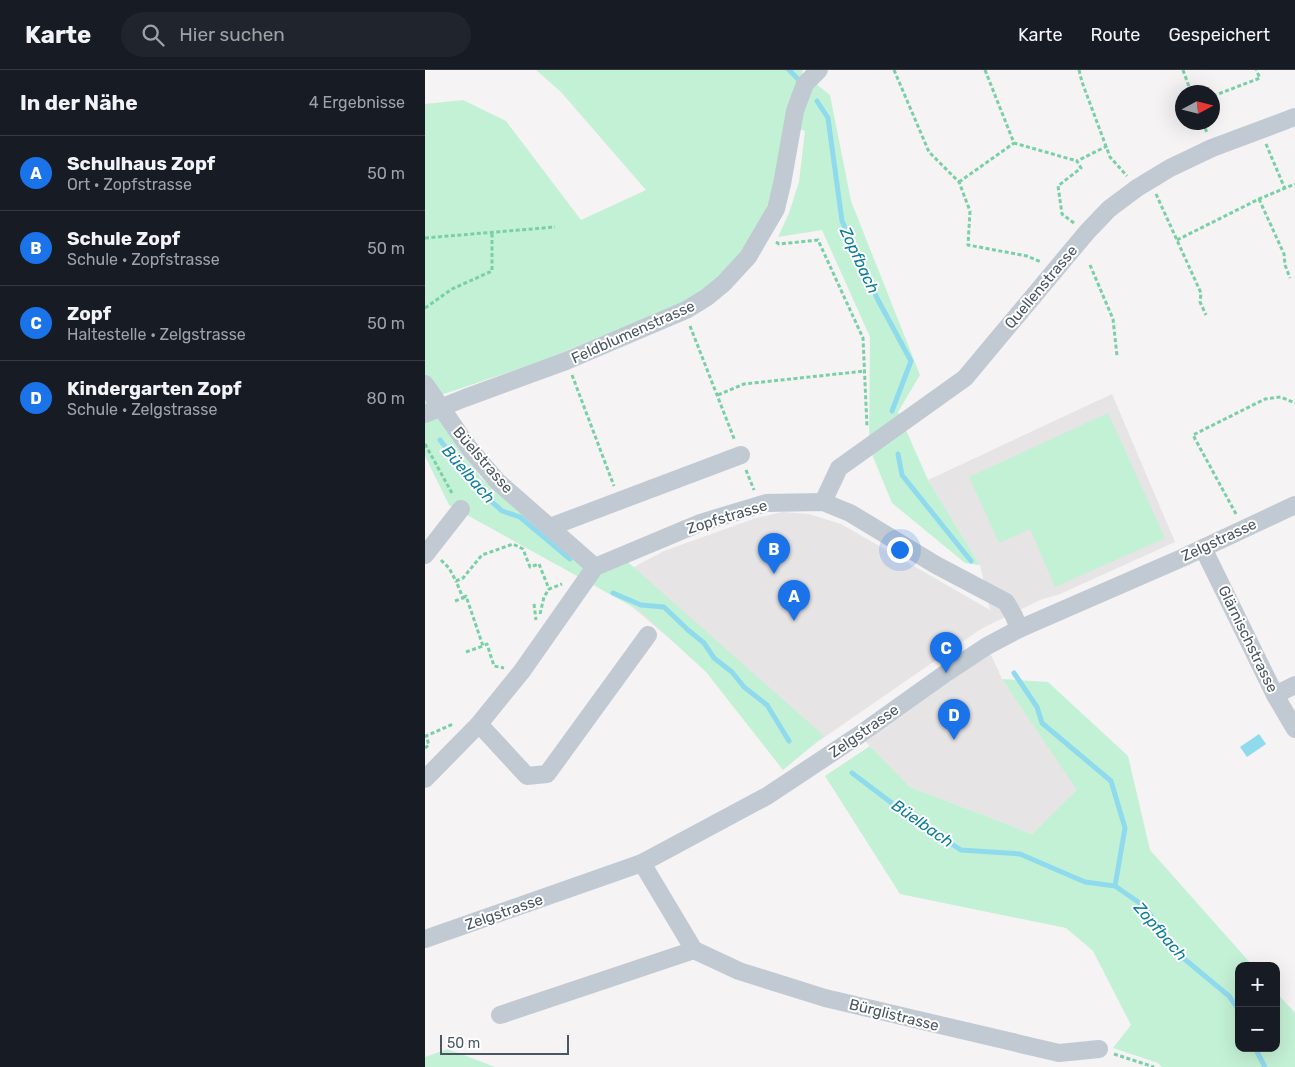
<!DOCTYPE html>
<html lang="de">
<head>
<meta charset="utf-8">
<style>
  :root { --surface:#171b24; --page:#20242c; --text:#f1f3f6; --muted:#9ea1a6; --line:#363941; --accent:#1a73e8 }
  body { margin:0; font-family:Rubik,sans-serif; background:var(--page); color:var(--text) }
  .controls { position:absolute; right:15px; bottom:15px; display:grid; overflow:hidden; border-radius:10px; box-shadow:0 5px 20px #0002 }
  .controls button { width:45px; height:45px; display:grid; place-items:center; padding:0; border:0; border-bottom:1px solid var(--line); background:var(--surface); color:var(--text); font:25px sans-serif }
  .compass { position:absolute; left:750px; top:15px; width:45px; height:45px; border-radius:50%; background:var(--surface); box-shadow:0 5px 20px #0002; rotate:83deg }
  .scale { position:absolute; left:15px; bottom:12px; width:129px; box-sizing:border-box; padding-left:5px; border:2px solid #4a5661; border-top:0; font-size:14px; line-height:18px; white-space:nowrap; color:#4a5661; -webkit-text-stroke:4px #fff; paint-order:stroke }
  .you { position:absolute; left:474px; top:479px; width:18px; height:18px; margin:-12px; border:4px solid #fff; border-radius:50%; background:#1a73e8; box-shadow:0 0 0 8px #1a73e833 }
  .badge { display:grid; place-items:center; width:32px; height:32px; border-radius:50%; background:var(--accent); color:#fff; font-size:16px; font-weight:700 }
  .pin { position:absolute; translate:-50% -41px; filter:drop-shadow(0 1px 2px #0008) }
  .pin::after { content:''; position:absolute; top:26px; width:18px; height:15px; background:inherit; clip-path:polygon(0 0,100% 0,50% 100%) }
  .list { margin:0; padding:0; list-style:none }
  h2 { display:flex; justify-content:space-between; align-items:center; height:65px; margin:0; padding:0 20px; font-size:21px }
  h2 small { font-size:16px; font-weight:400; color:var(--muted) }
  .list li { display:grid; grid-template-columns:32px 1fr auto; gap:15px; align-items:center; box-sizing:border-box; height:75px; padding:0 20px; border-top:1px solid var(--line) }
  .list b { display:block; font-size:19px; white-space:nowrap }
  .list p { margin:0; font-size:16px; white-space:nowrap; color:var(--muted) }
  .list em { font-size:16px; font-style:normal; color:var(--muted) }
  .icon { flex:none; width:28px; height:28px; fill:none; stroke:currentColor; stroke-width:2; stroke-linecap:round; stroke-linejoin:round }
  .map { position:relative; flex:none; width:870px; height:997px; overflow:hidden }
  header { display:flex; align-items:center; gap:30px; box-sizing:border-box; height:70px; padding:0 25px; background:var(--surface); border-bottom:1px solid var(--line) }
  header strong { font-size:24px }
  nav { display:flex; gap:28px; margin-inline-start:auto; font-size:18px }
  .search { width:350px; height:45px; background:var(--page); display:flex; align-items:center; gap:12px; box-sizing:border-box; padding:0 18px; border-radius:28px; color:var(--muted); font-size:19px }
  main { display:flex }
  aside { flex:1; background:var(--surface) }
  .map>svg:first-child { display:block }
  .education { fill:#e6e4e5 }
  .green { fill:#c3f1d5 }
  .water { fill:#90daee }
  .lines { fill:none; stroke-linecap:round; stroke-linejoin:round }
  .stream { stroke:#90daee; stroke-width:5 }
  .path { stroke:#7ad0a6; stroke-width:3; stroke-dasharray:4 2.5; stroke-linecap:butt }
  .minor { stroke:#c1cad2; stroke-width:18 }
  .labels { text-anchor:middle; stroke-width:4; stroke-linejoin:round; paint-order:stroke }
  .street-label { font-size:15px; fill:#4a5661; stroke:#fff }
  .water-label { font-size:16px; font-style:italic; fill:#0c7c9b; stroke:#fff }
</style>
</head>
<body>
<header>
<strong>Karte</strong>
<div class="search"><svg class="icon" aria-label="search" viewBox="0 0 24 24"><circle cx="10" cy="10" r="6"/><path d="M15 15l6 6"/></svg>Hier suchen</div>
<nav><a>Karte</a><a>Route</a><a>Gespeichert</a></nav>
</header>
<main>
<aside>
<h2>In der Nähe<small>4 Ergebnisse</small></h2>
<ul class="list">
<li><span class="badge">A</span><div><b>Schulhaus Zopf</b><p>Ort · Zopfstrasse</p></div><em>50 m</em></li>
<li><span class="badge">B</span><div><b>Schule Zopf</b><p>Schule · Zopfstrasse</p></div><em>50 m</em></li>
<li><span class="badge">C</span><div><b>Zopf</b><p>Haltestelle · Zelgstrasse</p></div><em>50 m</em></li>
<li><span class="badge">D</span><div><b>Kindergarten Zopf</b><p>Schule · Zelgstrasse</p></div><em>80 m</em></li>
</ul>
</aside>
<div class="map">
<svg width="870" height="997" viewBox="0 0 870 997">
  <rect width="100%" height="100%" fill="#f5f3f3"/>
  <g class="education">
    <path d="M687,324L750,472L635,524L615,530L556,559L378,682L179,513L239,481L331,448L358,442L384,444L416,454L565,540L555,495L503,410Z"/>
    <path d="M562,576L577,609L653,720L607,764L485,717L434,665Z"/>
  </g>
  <g class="green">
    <path d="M111,0H378L377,3L405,25L426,131L495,305L473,342L503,410L555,495L540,493L467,433L444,377L445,267L397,160L353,167L364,143L374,112L380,61L360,54L351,112L337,149L316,182L304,197L279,218L252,235L117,291L1,330L56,408L170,497L196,486L399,666L358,700L281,602L215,541L24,435L0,386V34L38,30L81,51L156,150L221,120L136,22Z"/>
    <path d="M683,343L740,468L630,517L605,459L574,473L544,407Z"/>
    <path d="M577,609L623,612L703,686L725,780L828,896H814V978H851V922L870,943V997H737L733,993L688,978L706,955L668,881L641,858L475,824L400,706L445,676L485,717L607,764L652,720Z"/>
    <path d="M23,979L70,997H0V987Z"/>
  </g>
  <path class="water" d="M834,664L841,674L822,687L815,677Z"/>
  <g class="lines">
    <g class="stream">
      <path d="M364,0L374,10"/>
      <path d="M392,31L403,48L417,151L453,230L486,291L467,341"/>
      <path d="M15,370L54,420L77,441L95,447L145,489"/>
      <path d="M473,384L477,405L546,491"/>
      <path d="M188,523L216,535L239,537L263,560L279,573L289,588L307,602L319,617L342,635L364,671"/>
      <path d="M589,603L612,637L617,653L686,711L700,758L690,816L719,836L751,882L804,926L814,940"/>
      <path d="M427,703L484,746L536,780L595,784L660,812L690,816"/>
      <path d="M830,978L840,997"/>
    </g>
    <g class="path">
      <path d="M469,0L504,82L534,112L545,141L543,175L602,186L616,192"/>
      <path d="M560,0L589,73L652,91"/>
      <path d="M654,0L657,12L685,87L702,106"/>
      <path d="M758,0L766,22"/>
      <path d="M788,26L835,8L831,0"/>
      <path d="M778,52L782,63"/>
      <path d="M841,74L860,119"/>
      <path d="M534,112L589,73"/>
      <path d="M731,124L776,223L775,232L781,245"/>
      <path d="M834,129L859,184L860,195L865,208"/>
      <path d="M649,153L637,144L633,116L656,98L652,91L682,76"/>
      <path d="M0,168L130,157"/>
      <path d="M752,170L834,129L870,114"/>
      <path d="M351,172L354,174L393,170L438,268L442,357"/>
      <path d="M665,195L688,249L692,286"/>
      <path d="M0,238L27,219L67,201V162"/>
      <path d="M265,256L310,371"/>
      <path d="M147,305L189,416"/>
      <path d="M293,325L319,314L440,301"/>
      <path d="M0,374L28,425"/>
      <path d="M321,400L329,420"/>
      <path d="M811,444L768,365L840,329L856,327L870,333"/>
      <path d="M16,490L24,498L31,511L38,508L57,485L88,474L98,479L105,497L114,494L124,519L137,514"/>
      <path d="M38,528L41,526L58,576L62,574L69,596L79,598"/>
      <path d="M30,531L38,528L31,511"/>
      <path d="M109,534L111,550"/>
      <path d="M115,544L119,527L124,519"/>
      <path d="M41,582L58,576"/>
      <path d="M0,678L4,675L1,666L28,654"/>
      <path d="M689,984L729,997"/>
    </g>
    <g class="minor">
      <path d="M0,314L44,378L72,411L170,497"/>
      <path d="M0,344L40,328L141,291L261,240L282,227L299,213L323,187L351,139L357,114L370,41L380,14L394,0"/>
      <path d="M398,432L414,398L540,308L662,162L684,139L712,118L745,98L787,78L870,47"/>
      <path d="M125,457L316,385"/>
      <path d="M778,478L850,625L870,659"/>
      <path d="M0,485L36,439"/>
      <path d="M850,625L870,615"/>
      <path d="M54,654L102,706L122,704L223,565"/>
      <path d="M0,709L54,654L97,601L170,497L275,453L341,433L398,432L425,443L511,495L581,532L589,546L594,559"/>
      <path d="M217,793L269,880"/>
      <path d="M0,869L217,793L342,726L434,665L521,603L562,576L594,559L757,488L870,435"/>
      <path d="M75,945L269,880L314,901L400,928L634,983L674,979"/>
    </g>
  </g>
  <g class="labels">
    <g class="street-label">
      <text transform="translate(616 217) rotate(-50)" y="5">Quellenstrasse</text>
      <text transform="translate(208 262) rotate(-24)" y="5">Feldblumenstrasse</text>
      <text transform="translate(58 390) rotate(49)" y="5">Büelstrasse</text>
      <text transform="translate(302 447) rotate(-17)" y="5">Zopfstrasse</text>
      <text transform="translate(794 470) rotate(-25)" y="5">Zelgstrasse</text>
      <text transform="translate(823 569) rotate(64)" y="5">Glärnischstrasse</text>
      <text transform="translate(439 661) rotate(-35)" y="5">Zelgstrasse</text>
      <text transform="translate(79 842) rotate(-19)" y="5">Zelgstrasse</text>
      <text transform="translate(469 945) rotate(14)" y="5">Bürglistrasse</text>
    </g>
    <g class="water-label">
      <text transform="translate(435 190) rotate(65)" y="6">Zopfbach</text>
      <text transform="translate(44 404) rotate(49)" y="6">Büelbach</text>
      <text transform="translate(498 753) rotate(35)" y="6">Büelbach</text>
      <text transform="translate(736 861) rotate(49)" y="6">Zopfbach</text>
    </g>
  </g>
</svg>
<div class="controls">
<button>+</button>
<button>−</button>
</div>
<svg class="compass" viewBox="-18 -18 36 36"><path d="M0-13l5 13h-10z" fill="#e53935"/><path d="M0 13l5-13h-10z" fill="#9ea1a6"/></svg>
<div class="scale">50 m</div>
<div class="you"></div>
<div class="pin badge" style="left:369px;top:551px">A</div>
<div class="pin badge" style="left:349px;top:504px">B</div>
<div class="pin badge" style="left:521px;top:603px">C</div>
<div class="pin badge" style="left:529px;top:670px">D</div>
</div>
</main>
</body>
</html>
